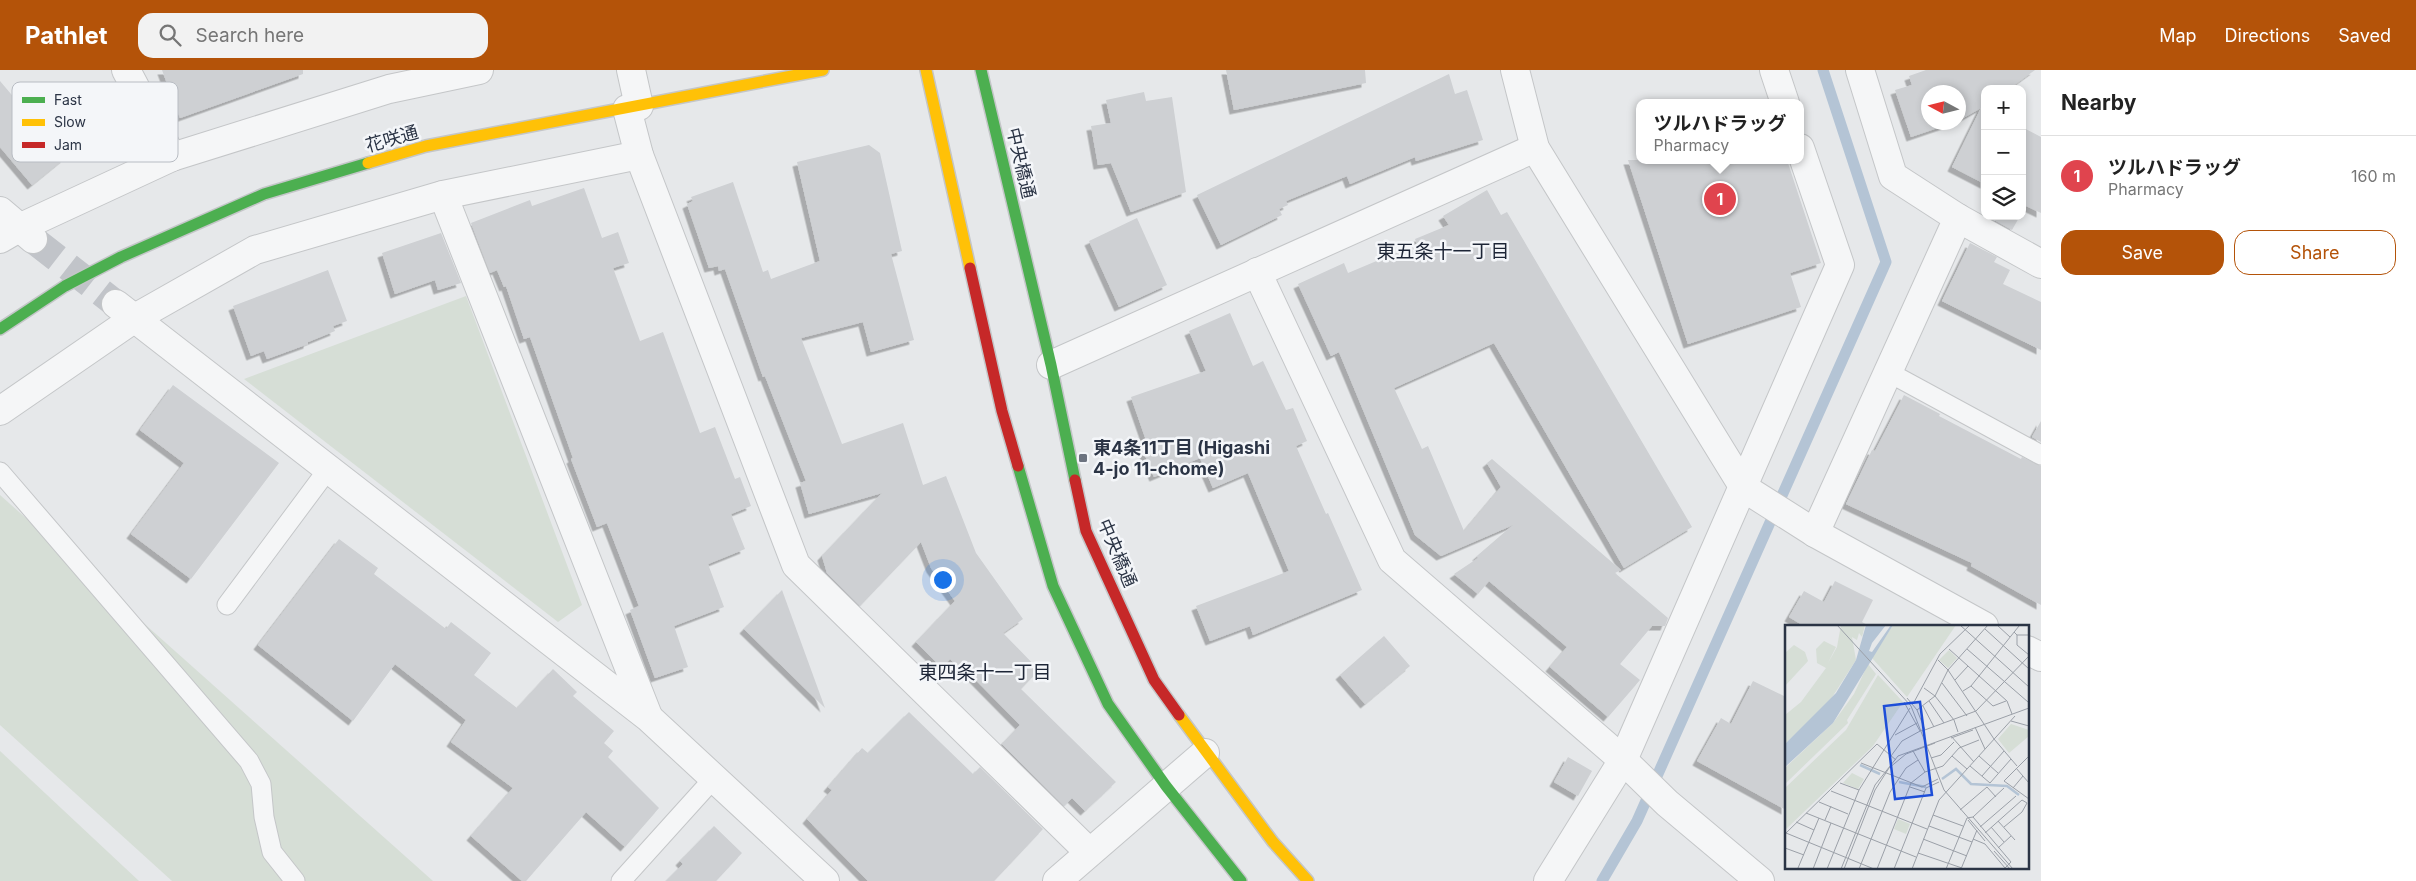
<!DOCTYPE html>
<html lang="en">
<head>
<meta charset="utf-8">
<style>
  :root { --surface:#fff; --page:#f2f2f2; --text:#222; --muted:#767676; --line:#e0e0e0; --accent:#b45309 }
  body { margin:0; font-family:Inter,"Noto Sans JP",sans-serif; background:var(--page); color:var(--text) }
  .controls { position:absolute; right:15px; top:15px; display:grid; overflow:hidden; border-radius:10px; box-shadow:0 2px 8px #0003 }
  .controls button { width:45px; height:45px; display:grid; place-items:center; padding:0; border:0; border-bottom:1px solid var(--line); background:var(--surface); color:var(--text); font:25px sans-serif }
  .compass { position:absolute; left:1921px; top:15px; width:45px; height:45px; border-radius:50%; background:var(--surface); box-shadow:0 2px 8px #0003; rotate:277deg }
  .you { position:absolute; left:942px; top:509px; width:18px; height:18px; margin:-12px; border:4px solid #fff; border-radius:50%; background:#1a73e8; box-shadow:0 0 0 8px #1a73e833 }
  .badge { display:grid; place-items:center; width:32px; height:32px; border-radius:50%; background:var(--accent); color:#fff; font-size:16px; font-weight:700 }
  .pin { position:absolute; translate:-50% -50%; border:2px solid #fff; box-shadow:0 1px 5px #0006 }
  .popup { position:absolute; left:1636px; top:29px; width:168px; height:65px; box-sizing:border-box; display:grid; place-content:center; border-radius:10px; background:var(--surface); filter:drop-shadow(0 1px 4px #0005); font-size:16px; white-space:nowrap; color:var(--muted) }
  .popup b { font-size:19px; color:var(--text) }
  .popup::after { content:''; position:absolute; left:50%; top:100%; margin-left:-10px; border:10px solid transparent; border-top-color:var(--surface) }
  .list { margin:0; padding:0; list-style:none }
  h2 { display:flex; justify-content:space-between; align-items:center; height:65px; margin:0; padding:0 20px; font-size:21px }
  h2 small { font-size:16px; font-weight:400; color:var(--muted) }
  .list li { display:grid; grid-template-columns:32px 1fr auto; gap:15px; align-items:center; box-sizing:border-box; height:80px; padding:0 20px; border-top:1px solid var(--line) }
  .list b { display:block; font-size:19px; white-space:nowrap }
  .list p { margin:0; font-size:16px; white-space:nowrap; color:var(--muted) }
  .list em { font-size:16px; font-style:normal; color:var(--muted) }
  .actions { display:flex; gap:10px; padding:15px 20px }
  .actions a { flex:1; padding:11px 0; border:1px solid var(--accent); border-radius:15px; text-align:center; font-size:18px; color:var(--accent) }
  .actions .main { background:var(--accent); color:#fff }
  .icon { flex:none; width:28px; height:28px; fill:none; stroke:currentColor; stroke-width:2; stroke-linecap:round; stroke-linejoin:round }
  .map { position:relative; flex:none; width:2041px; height:811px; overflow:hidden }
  header { display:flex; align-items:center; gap:30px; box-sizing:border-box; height:70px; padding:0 25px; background:var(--accent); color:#fff }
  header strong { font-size:24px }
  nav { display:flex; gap:28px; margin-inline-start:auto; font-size:18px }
  .search { width:350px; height:45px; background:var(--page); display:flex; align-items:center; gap:12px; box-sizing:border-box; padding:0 18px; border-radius:15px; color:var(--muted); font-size:19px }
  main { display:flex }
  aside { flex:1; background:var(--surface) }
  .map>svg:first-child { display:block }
  .green { fill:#d6ded6 }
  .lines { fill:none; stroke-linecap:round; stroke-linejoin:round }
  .stream { stroke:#b4c4d5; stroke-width:11 }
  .building { fill:#ced0d3; filter:url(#shadow) }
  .street-tunnel { stroke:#c1c4c9; stroke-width:28; stroke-dasharray:28 14; stroke-linecap:butt }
  .lane-casing { stroke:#c4c6c8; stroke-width:21 }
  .street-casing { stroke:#c4c6c8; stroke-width:30 }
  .fast-casing { stroke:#c4c6c8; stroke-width:14 }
  .slow-casing { stroke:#c4c6c8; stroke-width:14 }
  .jam-casing { stroke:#c4c6c8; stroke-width:14 }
  .lane { stroke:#f5f6f7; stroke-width:19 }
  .street { stroke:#f5f6f7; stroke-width:28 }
  .fast { stroke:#4caf50; stroke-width:11 }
  .slow { stroke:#ffc107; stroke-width:11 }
  .jam { stroke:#c62828; stroke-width:11 }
  .poi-dot { fill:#6c737f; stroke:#f4f6f9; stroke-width:2 }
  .labels { text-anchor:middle; stroke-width:5; stroke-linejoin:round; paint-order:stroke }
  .street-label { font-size:18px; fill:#2b3445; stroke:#f4f6f9 }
  .poi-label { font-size:18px; font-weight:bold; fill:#2b3445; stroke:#f4f6f9; text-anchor:start }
  .neighbourhood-label { font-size:19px; fill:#1d2536; stroke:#f4f6f9 }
  .inset-river { fill:none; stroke:#b4c4d5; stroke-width:2.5 }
  .inset-road { fill:none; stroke:#9ba0a8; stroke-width:1 }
  .view { fill:#1d4ed8; fill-opacity:0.15; stroke:#1d4ed8; stroke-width:2.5 }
  .inset-edge { fill:none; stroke:#2b3445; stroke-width:2.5 }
  .key { fill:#f4f6f9; stroke:#b8bcc3; stroke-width:1 }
  .key-label { font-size:14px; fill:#2b3445 }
</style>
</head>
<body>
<header>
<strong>Pathlet</strong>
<div class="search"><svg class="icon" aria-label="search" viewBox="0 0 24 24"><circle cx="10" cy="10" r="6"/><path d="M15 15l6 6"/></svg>Search here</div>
<nav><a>Map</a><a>Directions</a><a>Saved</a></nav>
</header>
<main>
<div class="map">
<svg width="2041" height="811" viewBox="0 0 2041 811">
  <defs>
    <filter id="shadow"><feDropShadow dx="-4.5" dy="4.5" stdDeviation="0" flood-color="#0004"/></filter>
  </defs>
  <rect width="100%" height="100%" fill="#e6e8ea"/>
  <g class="green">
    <path d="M466,226L582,535L558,552L244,309Z"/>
    <path d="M0,425L433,811H172L0,655Z"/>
    <path d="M0,681L139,811H0Z"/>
  </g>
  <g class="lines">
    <path class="stream" d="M1602,811L1637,751L1886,192L1823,0"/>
  </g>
  <g class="building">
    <path d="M162,0H303V4L180,48Z"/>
    <path d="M1226,0H1365L1366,13L1234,40Z"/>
    <path d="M1926,0H2035L2009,19H1985V36L1983,37L1985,38V114L1952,97L1981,38L1958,51V22H1928V52H1955L1911,67L1895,20L1912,15L1909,6Z"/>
    <path d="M1449,4L1455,24L1467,20L1483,70L1416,91L1415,87L1350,114L1347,106L1286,131L1288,135L1279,139L1282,145L1221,175L1197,125Z"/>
    <path d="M0,11L65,88L32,115L0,77Z"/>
    <path d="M1144,22L1146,31L1172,27L1186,122L1131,142L1111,93L1098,95L1091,56L1111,53L1106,30Z"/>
    <path d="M2022,57L2041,67V143L2022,134Z"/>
    <path d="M869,75L880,83L902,181L891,184L914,270L871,282L863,252L801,268L842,374L903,353L923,415L946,406L976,483L1023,549L1003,563L1039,600L1021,619L1116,712L1085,741L1072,728L1064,736L1002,674L1020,655L966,600L964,603L950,589L942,598L916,572L955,531L931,498L921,472L860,536L827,503L822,486L882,423L809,444L800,413L806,411L765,306L763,307L725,199L719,201L718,196L709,198L687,134L693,131L691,127L733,112L763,202L768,200L771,209L820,191L797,92Z"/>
    <path d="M1628,90H1787L1821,193L1790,203L1801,237L1688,274Z"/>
    <path d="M584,118L602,168L618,162L629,193L613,198L640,271L663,262L700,363L715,357L735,409L740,407L751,436L731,444L745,479L708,494L724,537L674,556L688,597L655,608L630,540L639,536L607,453L597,457L571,389L573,388L530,267L524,269L506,216L504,217L497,200L490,203L471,153L530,130L532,136Z"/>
    <path d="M1487,120L1501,145L1507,142L1692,457L1624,498L1494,273L1394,318L1422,379L1428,376L1464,461L1501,417L1487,393L1492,389L1621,500L1615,503L1668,548L1665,556H1652L1620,594L1640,610L1608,647L1550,597L1567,577L1489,511L1478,524L1454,504L1478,488L1477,486L1513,455L1441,486L1415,465L1339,282L1331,286L1298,214L1344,193L1348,203L1417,174L1415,169L1449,155L1443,146Z"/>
    <path d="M1987,146H2020L2012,160Z"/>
    <path d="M1137,148L1167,215L1119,237L1089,171Z"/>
    <path d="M441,163L461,213L438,220L435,210L395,224L382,183Z"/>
    <path d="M1970,173L1997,187L1994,192L2010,200L2003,214L2041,232V280L1942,231Z"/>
    <path d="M328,200L347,251L333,256L335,261L308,272V274L267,289L264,281L251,286L233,236Z"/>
    <path d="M1230,243L1253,296L1263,291L1286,340L1293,338L1307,371L1296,376L1326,444L1328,443L1362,520L1253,565L1250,556L1210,571L1196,536L1289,501L1248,403L1213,418L1200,388L1154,407L1141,376L1147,373L1131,327L1206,301L1189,261Z"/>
    <path d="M173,315L279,393L191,509L131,464L184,393L140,360Z"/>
    <path d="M1904,325L1940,344L1939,346L2021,389L2022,387L2041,396V535L1971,496L1972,493L1846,434L1872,380L1875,381Z"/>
    <path d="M2041,351V372L2032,367Z"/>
    <path d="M339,469L378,498L374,504L446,559L451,552L491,583L474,605L517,638L553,599L577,622L573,626L614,661L604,673L613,681L608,687L659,738L625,777L586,742L526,811H522L471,766L513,718L451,672L466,650L395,594L353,651L258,575Z"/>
    <path d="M1835,511L1873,530L1862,552L1869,556H1804L1789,547L1804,521L1824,532Z"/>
    <path d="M782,520L825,638L744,559Z"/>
    <path d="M1384,566L1410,596L1365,634L1340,605Z"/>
    <path d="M1753,611L1786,627V740L1697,691L1721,648L1731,654Z"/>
    <path d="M909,642L973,704L980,697L1043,759L994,811H868L807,749L832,720L828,717L862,678L868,683Z"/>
    <path d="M1568,687L1592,701L1578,726L1554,712Z"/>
    <path d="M714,756L742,783L716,811H666L683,794L680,791Z"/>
  </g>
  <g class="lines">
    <path class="street-tunnel" d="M35,171L116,234"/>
    <defs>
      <g id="lane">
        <path d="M1888,302L2041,385"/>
        <path d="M0,402L249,691L261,714L264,747L272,782L295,811"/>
        <path d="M227,535L329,398"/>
        <path d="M621,811L714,708"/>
      </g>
      <g id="street">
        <path d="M126,0L172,87"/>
        <path d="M631,0L639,36"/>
        <path d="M1515,0L1535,78L1744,418L1815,463L1984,556"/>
        <path d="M1774,0L1785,33"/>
        <path d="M1860,0L1893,106L1958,148L2041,194"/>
        <path d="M627,39L639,85L796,495L1089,782"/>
        <path d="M443,125L648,646"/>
        <path d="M0,141L33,169"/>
        <path d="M0,169L19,158L172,87L389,19L479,0"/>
        <path d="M1257,202L1392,490L1623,690L1667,733L1760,811"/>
        <path d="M116,234L649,648L825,811"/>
        <path d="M1051,295L1535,78"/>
        <path d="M0,341L135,248L255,180L443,125L639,85"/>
        <path d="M1815,463L1958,148"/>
        <path d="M2027,580L2041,587"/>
        <path d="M1057,811L1205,683"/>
        <path d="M1548,811L1623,690L1840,195L1800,78"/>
      </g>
      <g id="fast">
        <path d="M981,0L1051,295L1075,410"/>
        <path d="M0,259L65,216L121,187L264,124L368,93"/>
        <path d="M1018,396L1053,516L1108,634L1166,716L1241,811"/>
      </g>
      <g id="slow">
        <path d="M926,0L970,198"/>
        <path d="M368,93L426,76L823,0"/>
        <path d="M1179,645L1273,772L1308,811"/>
      </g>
      <g id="jam">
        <path d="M970,198L1002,341L1018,396"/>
        <path d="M1075,410L1086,461L1154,610L1179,645"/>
      </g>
    </defs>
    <use href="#lane" class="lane-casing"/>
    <use href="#street" class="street-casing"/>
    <use href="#fast" class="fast-casing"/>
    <use href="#slow" class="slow-casing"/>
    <use href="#jam" class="jam-casing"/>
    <use href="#lane" class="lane"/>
    <use href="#street" class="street"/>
    <use href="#fast" class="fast"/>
    <use href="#slow" class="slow"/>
    <use href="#jam" class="jam"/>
  </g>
  <rect class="poi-dot" x="1078" y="383" width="10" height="10" rx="2.5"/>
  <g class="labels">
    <g class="street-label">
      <text transform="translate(392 69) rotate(-16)" y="6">花咲通</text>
      <text transform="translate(1021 93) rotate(77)" y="6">中央橋通</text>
      <text transform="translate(1117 483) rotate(67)" y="6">中央橋通</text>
    </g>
    <g class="poi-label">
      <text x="1093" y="384">東4条11丁目 (Higashi<tspan x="1093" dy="21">4-jo 11-chome)</tspan></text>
    </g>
    <g class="neighbourhood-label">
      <text x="1443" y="188">東五条十一丁目</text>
      <text x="985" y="609">東四条十一丁目</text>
    </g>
  </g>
  <g transform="translate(1785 555)">
    <rect width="244" height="244" fill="#e6e8ea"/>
    <path d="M56,0H80L77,12L74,8L72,15L67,12L71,35L44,77L0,119V90L16,77L41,43L32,38L31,24L39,16L51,22L43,38L52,22ZM108,0H171L122,72L87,33ZM9,20L20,27L23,36L0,61V28ZM164,25L172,33L163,43L154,35ZM83,39L91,49L62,95L63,98L0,159V143L48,98L69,69ZM93,50L118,77L88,121L0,205V163L61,105ZM226,99L244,105V111L224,128L213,114ZM67,148L79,154L73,164L58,158ZM113,194L125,199L121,209L109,204Z" fill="#d6ded6"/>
    <path d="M81,0H101L87,18L84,26L87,27L106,0H108L48,98L0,142V119L51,68L71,35Z" fill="#b4c4d5"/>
    <path class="inset-river" d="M75,140L95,149M157,154L171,144L186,159L222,161L234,170M114,157L141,162"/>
    <path class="inset-road" d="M52,0L126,81L159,165L228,244M175,0L244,62M212,0L225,12M200,4L244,44M229,7L232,10H244M232,10V20L244,30M164,24L222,76L227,89M182,24L243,77M153,35L163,45L209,114L232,141M170,55L183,41M157,58L182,91M186,61L208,81L221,76M139,63L150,71L169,95L173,107M178,66L186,61L234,1M122,73L132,85L140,105M144,76L159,98M119,77L135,106M128,79L155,29L185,0M138,81L149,102M132,85L150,71L163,45L203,0M191,86L244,31M226,96L244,101M190,102L200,124M137,106L191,86M110,110L132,98M166,111L189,137M166,113L188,105M128,126L140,147M106,131L117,116L137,105M167,131L182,144M194,131L213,148M244,131L219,156L244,174M146,133L156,130L169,117M76,138L137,162L153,154M185,141L205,158L226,134M231,143L244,158M197,151L219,126M55,158L74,165M125,162L140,167M228,163L238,151M46,166L142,204M34,177L63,189M175,185L202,162L211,172M21,188L131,232M148,190L178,201M188,192L219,163M182,193L188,192L226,237L220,243L200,219L188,214M40,195L46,181M183,195L200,216M213,196L230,215M11,197L29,205M144,201L187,217M195,202L231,171M206,202L219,217M1,208L89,244M200,208L237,175L242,178L237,187L219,202M0,209L92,119L111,135M138,214L182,231M0,223L19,230M213,223L226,211M209,226L225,244M133,228L177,243M13,243L34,193M28,244L46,198M42,244L74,165L125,83M56,244L90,160L113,131L244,83M59,244L90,165L104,143L121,129L150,118M74,244L105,167L121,143L133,135M92,244L126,158L140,147L158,141L174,123L194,115M109,244L141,163L154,157M127,244L154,175L230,91M161,244L182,193M176,244L192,205"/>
    <path class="view" d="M135,77L147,170L110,174L99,81Z"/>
    <rect width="244" height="244" class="inset-edge"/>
  </g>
  <rect x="12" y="12" width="166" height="80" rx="8" class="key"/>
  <rect x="22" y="27" width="23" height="6" fill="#4caf50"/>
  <rect x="22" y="49" width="23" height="7" fill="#ffc107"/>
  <rect x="22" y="72" width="23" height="6" fill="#c62828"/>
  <g class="key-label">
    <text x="54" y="35">Fast</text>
    <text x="54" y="57">Slow</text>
    <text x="54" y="80">Jam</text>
  </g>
</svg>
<div class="controls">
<button>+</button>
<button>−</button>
<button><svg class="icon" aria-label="layers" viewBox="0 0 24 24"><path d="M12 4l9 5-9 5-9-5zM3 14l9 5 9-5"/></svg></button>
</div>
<svg class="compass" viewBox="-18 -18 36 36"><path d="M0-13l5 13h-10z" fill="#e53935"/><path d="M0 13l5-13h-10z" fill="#767676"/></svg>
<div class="you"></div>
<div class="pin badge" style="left:1720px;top:129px;background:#e0444e">1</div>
<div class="popup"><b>ツルハドラッグ</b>Pharmacy</div>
</div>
<aside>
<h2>Nearby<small></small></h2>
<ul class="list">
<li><span class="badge" style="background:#e0444e">1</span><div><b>ツルハドラッグ</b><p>Pharmacy</p></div><em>160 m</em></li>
</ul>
<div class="actions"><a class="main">Save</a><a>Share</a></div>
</aside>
</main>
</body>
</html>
